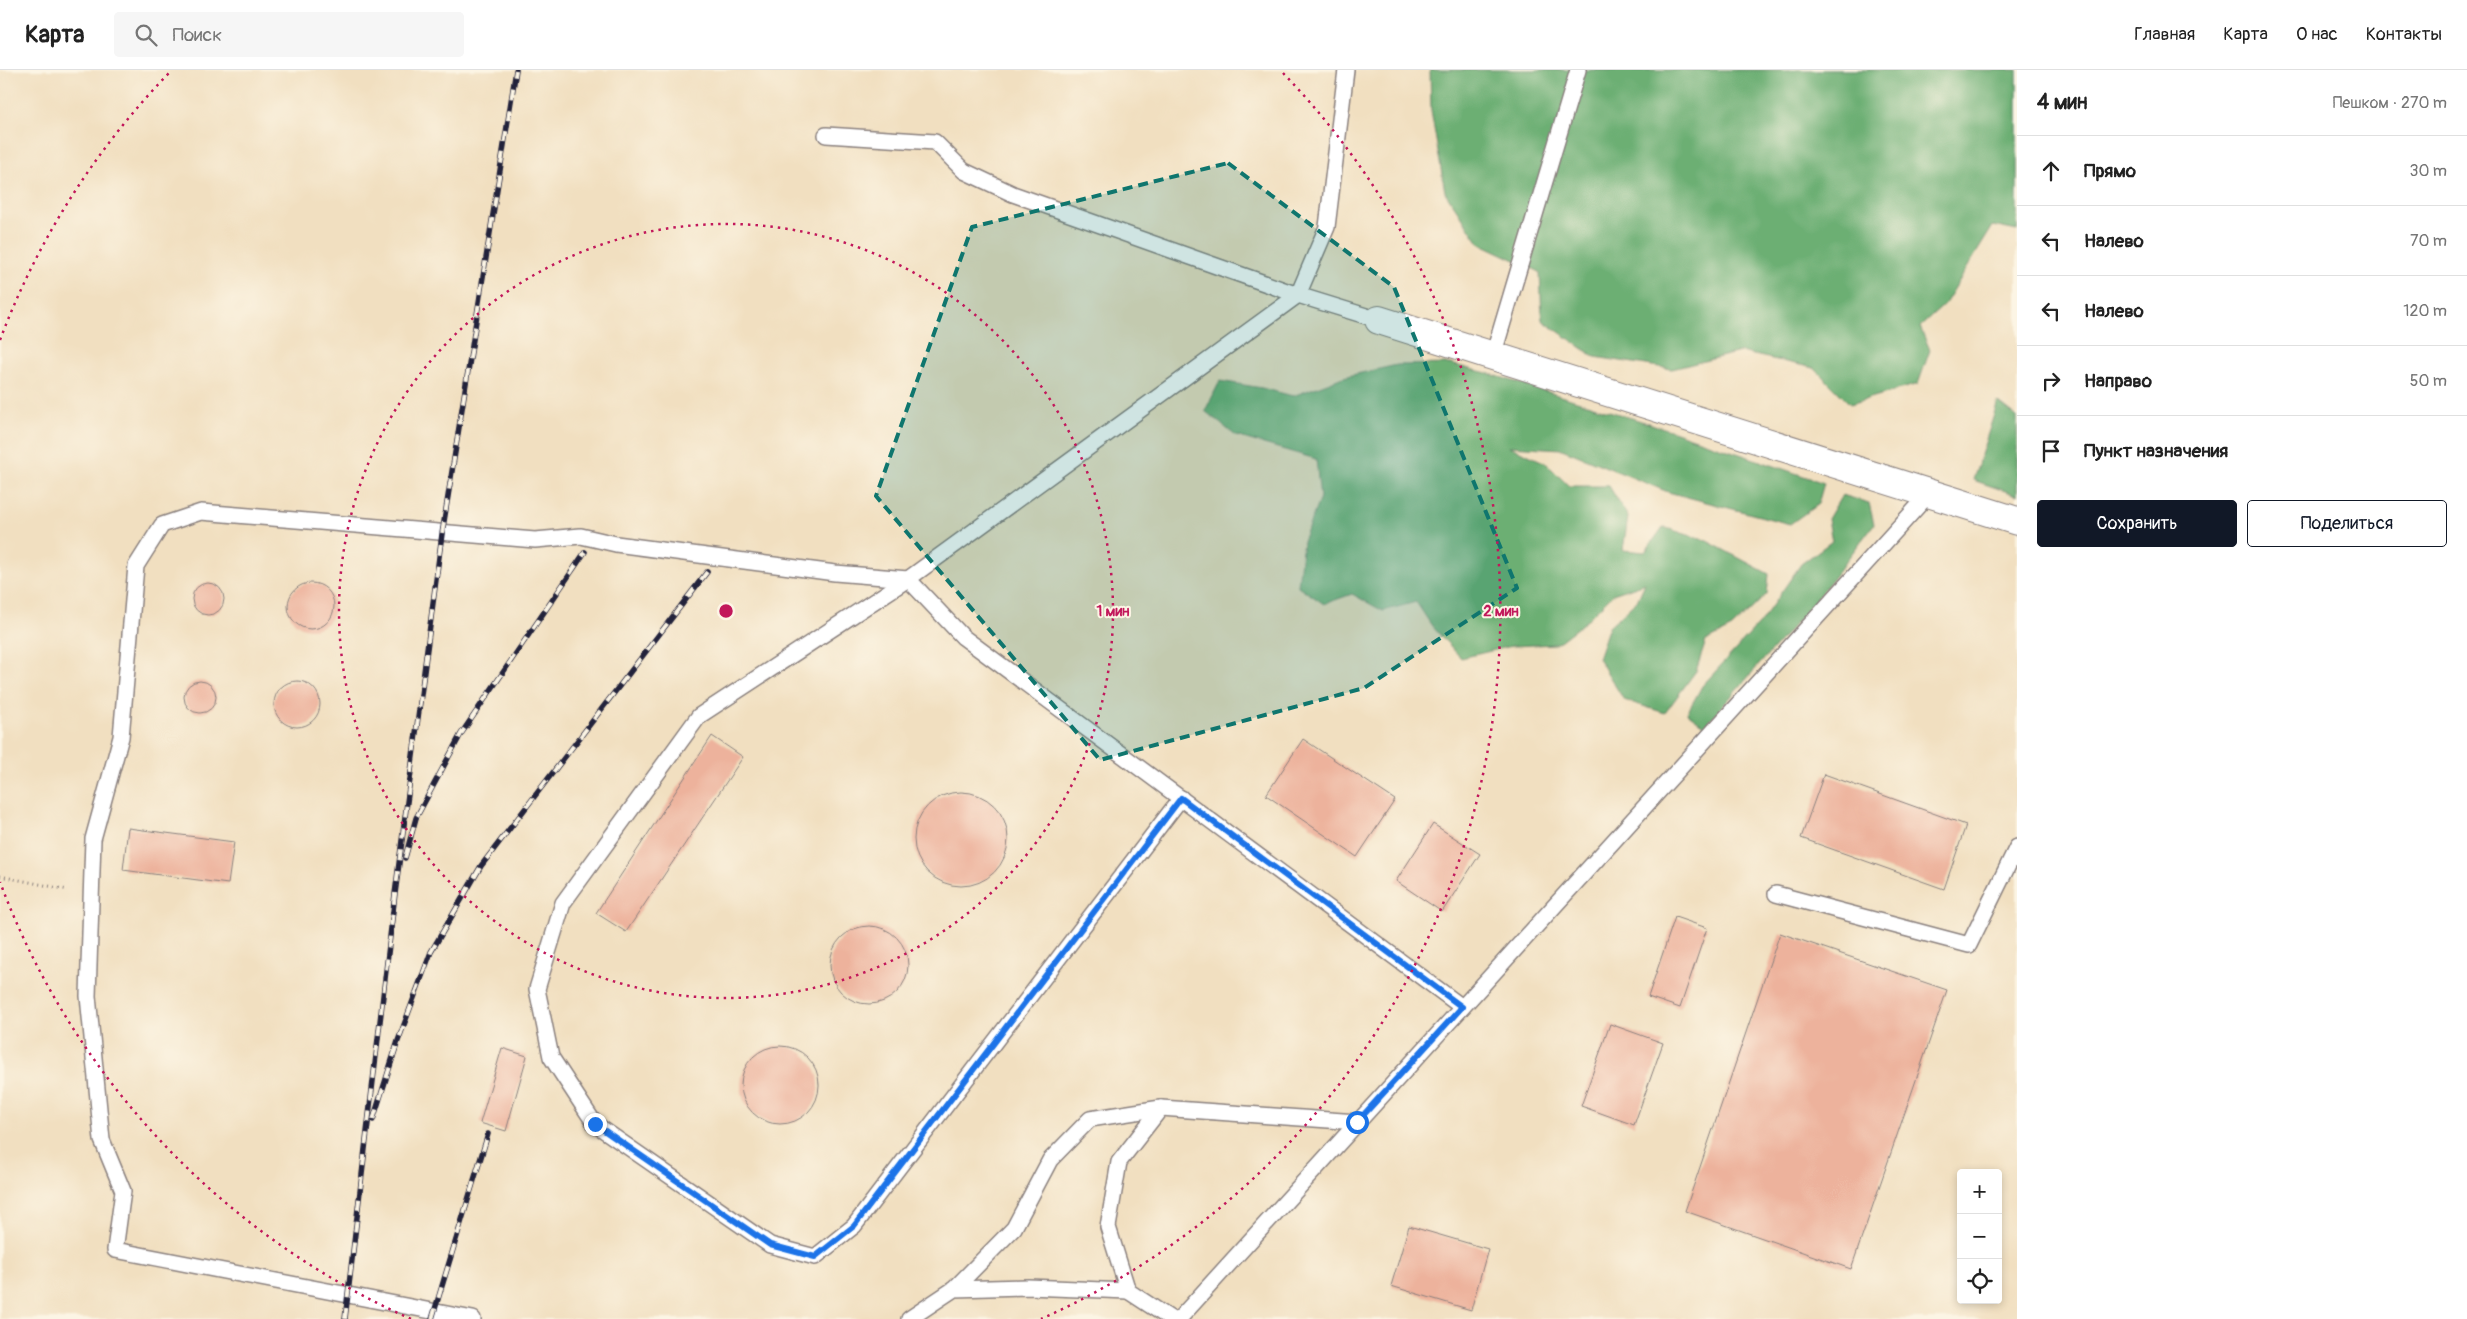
<!DOCTYPE html>
<html lang="ru">
<head>
<meta charset="utf-8">
<style>
  :root { --surface:#fff; --page:#f6f6f6; --text:#222; --muted:#767676; --line:#e0e0e0; --accent:#111827 }
  body { margin:0; font-family:Pangolin,sans-serif; background:var(--page); color:var(--text) }
  .controls { position:absolute; right:15px; bottom:15px; display:grid; overflow:hidden; border-radius:5px; box-shadow:0 2px 8px #0003 }
  .controls button { width:45px; height:45px; display:grid; place-items:center; padding:0; border:0; border-bottom:1px solid var(--line); background:var(--surface); color:var(--text); font:25px sans-serif }
  .stop { position:absolute; width:15px; height:15px; margin:-11px; border:4px solid #1a73e8; border-radius:50%; background:#fff }
  .stop.end { background:#1a73e8; border-color:#fff; box-shadow:0 1px 5px #0008 }
  .list { margin:0; padding:0; list-style:none }
  h2 { display:flex; justify-content:space-between; align-items:center; height:65px; margin:0; padding:0 20px; font-size:21px }
  h2 small { font-size:16px; font-weight:400; color:var(--muted) }
  .list li { display:grid; grid-template-columns:32px 1fr auto; gap:15px; align-items:center; box-sizing:border-box; height:70px; padding:0 20px; border-top:1px solid var(--line) }
  .list b { display:block; font-size:19px; white-space:nowrap }
  .list em { font-size:16px; font-style:normal; color:var(--muted) }
  .actions { display:flex; gap:10px; padding:15px 20px }
  .actions a { flex:1; padding:11px 0; border:1px solid var(--accent); border-radius:5px; text-align:center; font-size:18px; color:var(--accent) }
  .actions .main { background:var(--accent); color:#fff }
  .icon { flex:none; width:28px; height:28px; fill:none; stroke:currentColor; stroke-width:2; stroke-linecap:round; stroke-linejoin:round }
  .map { position:relative; flex:none; width:2017px; height:1249px; overflow:hidden }
  header { display:flex; align-items:center; gap:30px; box-sizing:border-box; height:70px; padding:0 25px; background:var(--surface); border-bottom:1px solid var(--line) }
  header strong { font-size:24px }
  nav { display:flex; gap:28px; margin-inline-start:auto; font-size:18px }
  .search { width:350px; height:45px; background:var(--page); display:flex; align-items:center; gap:12px; box-sizing:border-box; padding:0 18px; border-radius:5px; color:var(--muted); font-size:19px }
  main { display:flex }
  aside { flex:1; background:var(--surface) }
  .map>svg:first-child { display:block }
  .forest { fill:#6caf73; stroke:#476857 }
  .building { fill:#edb29c }
  .lines { fill:none; stroke-linecap:round; stroke-linejoin:round }
  .lane-casing { stroke:#8a807e; stroke-width:18 }
  .street-casing { stroke:#8a807e; stroke-width:30 }
  .path { stroke:#8a807e; stroke-width:3; stroke-dasharray:1 4; stroke-linecap:butt }
  .lane { stroke:#fff; stroke-width:15 }
  .street { stroke:#fff; stroke-width:28 }
  .rail-casing { stroke:#22223b; stroke-width:5.5 }
  .rail { stroke:#fcf5e5; stroke-width:4; stroke-dasharray:11; stroke-linecap:butt }
  .route { stroke:#1a73e8; stroke-width:6 }
  .marked { fill:#0f766e; fill-opacity:0.2; stroke:#0f766e; stroke-width:4; stroke-dasharray:10 6; stroke-linejoin:round }
  .ring { fill:none; stroke:#c2185b; stroke-width:2.5; stroke-dasharray:2.5 5 }
  .centre { fill:#c2185b; stroke:#fcf5e5; stroke-width:2.5 }
  .ring-label { font-size:15px; text-anchor:middle; font-weight:bold; fill:#c2185b; stroke:#fcf5e5; stroke-width:4; stroke-linejoin:round; paint-order:stroke }
</style>
</head>
<body>
<header>
<strong>Карта</strong>
<div class="search"><svg class="icon" aria-label="search" viewBox="0 0 24 24"><circle cx="10" cy="10" r="6"/><path d="M15 15l6 6"/></svg>Поиск</div>
<nav><a>Главная</a><a>Карта</a><a>О нас</a><a>Контакты</a></nav>
</header>
<main>
<div class="map">
<svg width="2017" height="1249" viewBox="0 0 2017 1249">
  <rect width="100%" height="100%" fill="#fcf5e5"/>
  <filter id="ink" filterUnits="userSpaceOnUse"><feTurbulence type="fractalNoise" baseFrequency=".02" numOctaves="2"/><feDisplacementMap in="SourceGraphic" scale="10" xChannelSelector="R" yChannelSelector="G"/><feConvolveMatrix kernelMatrix="1 2 1 2 8 2 1 2 1" color-interpolation-filters="sRGB"/></filter>
  <filter id="wash" filterUnits="userSpaceOnUse"><feTurbulence type="fractalNoise" baseFrequency=".0096" numOctaves="4" result="noise"/><feDisplacementMap in="SourceGraphic" scale="20" xChannelSelector="R" yChannelSelector="G"/><feGaussianBlur stdDeviation="1.12" result="paint"/><feColorMatrix in="noise" values="0 0 0 0 0 0 0 0 0 0 0 0 0 0 0 0 0 1.4 0 .05"/><feComposite in="paint" operator="in"/></filter>
  <g filter="url(#wash)">
    <rect width="100%" height="100%" fill="#f1dfc0"/>
    <g class="forest">
      <path d="M1430,0H2017V161L1993,156L1945,234L1920,257L1930,280L1918,314L1850,334L1814,298L1740,282L1672,299L1595,287L1542,250L1540,202L1479,173L1445,122L1431,41Z"/>
      <path d="M1450,294L1487,303L1667,359L1824,413L1818,434L1790,454L1668,422L1562,379L1509,376L1546,393L1569,416H1609L1628,447L1623,480L1645,482L1663,457L1707,471L1769,504L1767,524L1732,558L1706,571L1696,601L1665,643L1624,630L1598,588L1609,556L1637,531L1645,513L1613,524L1586,551L1556,574L1512,576L1461,588L1432,556L1416,532L1383,541L1352,524L1324,534L1298,516L1303,471L1320,428L1316,389L1236,366L1205,341L1220,311L1262,318L1293,326L1343,307L1397,295Z"/>
      <path d="M1998,332L2017,347V425L1973,410Z"/>
      <path d="M1842,425L1869,433L1874,454L1818,528L1705,656L1687,643L1702,616L1760,553L1801,494L1832,471L1828,449Z"/>
    </g>
    <g id="blocks">
      <g class="building">
        <circle cx="311" cy="536" r="23"/>
        <circle cx="208" cy="529" r="16"/>
        <circle cx="297" cy="634" r="23"/>
        <circle cx="200" cy="627" r="16"/>
        <path d="M712,666L743,687L626,862L596,843Z"/>
        <path d="M1303,669L1395,730L1357,787L1266,725Z"/>
        <path d="M1824,704L1966,755L1944,819L1801,768Z"/>
        <circle cx="961" cy="769" r="47"/>
        <path d="M1433,754L1480,784L1442,842L1396,811Z"/>
        <path d="M128,758L234,772L228,814L123,800Z"/>
        <path d="M1675,847L1707,858L1680,938L1648,927Z"/>
        <circle cx="869" cy="895" r="39"/>
        <path d="M1780,863L1947,920L1851,1199L1685,1141Z"/>
        <path d="M1610,954L1663,973L1634,1055L1581,1036Z"/>
        <circle cx="780" cy="1015" r="39"/>
        <path d="M502,978L527,986L506,1061L480,1053Z"/>
        <path d="M1409,1156L1488,1179L1471,1240L1391,1216Z"/>
      </g>
    </g>
  </g>
  <g filter="url(#ink)">
    <use href="#blocks" fill-opacity="0" stroke="#8a807e" stroke-width="1"/>
    <g class="lines">
      <defs>
        <g id="lane">
          <path d="M826,65L935,72L964,101L1013,124L1298,225L1379,250"/>
          <path d="M1493,286L1578,0"/>
          <path d="M1181,728L854,1156L815,1187L770,1175L595,1054L551,987L537,919L563,833L699,646L908,509L1298,225L1327,157L1346,0"/>
          <path d="M1776,824L1969,875L2017,777"/>
          <path d="M954,1219L1028,1217L1128,1221L1171,1249"/>
          <path d="M1128,1221L1108,1157L1119,1092L1161,1038"/>
          <path d="M473,1249L115,1180L123,1121L102,1070L88,926L93,769L121,667L136,496L162,455L201,442L535,470L581,466L616,474L835,503L908,509L963,567L1462,937"/>
          <path d="M909,1249L954,1219L1014,1158L1050,1090L1090,1049L1161,1038L1357,1052"/>
          <path d="M1179,1249L1929,424"/>
        </g>
        <path id="street" d="M1379,250L2017,451"/>
      </defs>
      <use href="#lane" class="lane-casing"/>
      <use href="#street" class="street-casing"/>
      <path class="path" d="M0,806L68,820"/>
      <use href="#lane" class="lane"/>
      <use href="#street" class="street"/>
      <defs>
        <g id="rail">
          <path d="M405,788L416,748L461,664L585,482"/>
          <path d="M373,1050L398,971L431,882L481,796L707,502"/>
          <path d="M345,1249L395,824L442,464L516,0"/>
          <path d="M432,1249L488,1064"/>
        </g>
      </defs>
      <use href="#rail" class="rail-casing"/>
      <use href="#rail" class="rail"/>
    </g>
  </g>
  <g class="lines" filter="url(#ink)">
    <path class="route" d="M595,1054L770,1175L815,1187L854,1156L1181,728L1462,937L1357,1052"/>
  </g>
  <path class="marked" d="M1228,93L1394,217L1517,518L1364,618L1100,690L876,426L972,157Z"/>
  <g class="ring">
    <circle cx="726" cy="541" r="387"/>
    <path d="M411 1249A775 775 0 0 1 0 812M0 270A775 775 0 0 1 169 3M1283 3A775 775 0 0 1 1041 1249"/>
  </g>
  <circle cx="726" cy="541" r="8" class="centre"/>
  <g class="ring-label">
    <text x="1113" y="546">1 мин</text>
    <text x="1501" y="546">2 мин</text>
  </g>
</svg>
<div class="controls">
<button>+</button>
<button>−</button>
<button><svg class="icon" aria-label="locate" viewBox="0 0 24 24"><circle cx="12" cy="12" r="6"/><path d="M12 2v4M12 18v4M2 12h4M18 12h4"/></svg></button>
</div>
<div class="stop" style="left:1357px;top:1052px"></div>
<div class="stop end" style="left:595px;top:1054px"></div>
</div>
<aside>
<h2>4 мин<small>Пешком · 270 m</small></h2>
<ul class="list">
<li><svg class="icon" aria-label="ahead" viewBox="0 0 24 24"><path d="M12 20V5M6 11l6-6 6 6"/></svg><div><b>Прямо</b></div><em>30 m</em></li>
<li><svg class="icon" aria-label="left" viewBox="0 0 24 24"><path d="M17 20v-9H6M10 6l-5 5 5 5"/></svg><div><b>Налево</b></div><em>70 m</em></li>
<li><svg class="icon" aria-label="left" viewBox="0 0 24 24"><path d="M17 20v-9H6M10 6l-5 5 5 5"/></svg><div><b>Налево</b></div><em>120 m</em></li>
<li><svg class="icon" aria-label="right" viewBox="0 0 24 24"><path d="M7 20v-9h11M14 6l5 5-5 5"/></svg><div><b>Направо</b></div><em>50 m</em></li>
<li><svg class="icon" aria-label="arrive" viewBox="0 0 24 24"><path d="M6 21V4h12l-3 4 3 4H6"/></svg><div><b>Пункт назначения</b></div></li>
</ul>
<div class="actions"><a class="main">Сохранить</a><a>Поделиться</a></div>
</aside>
</main>
</body>
</html>
